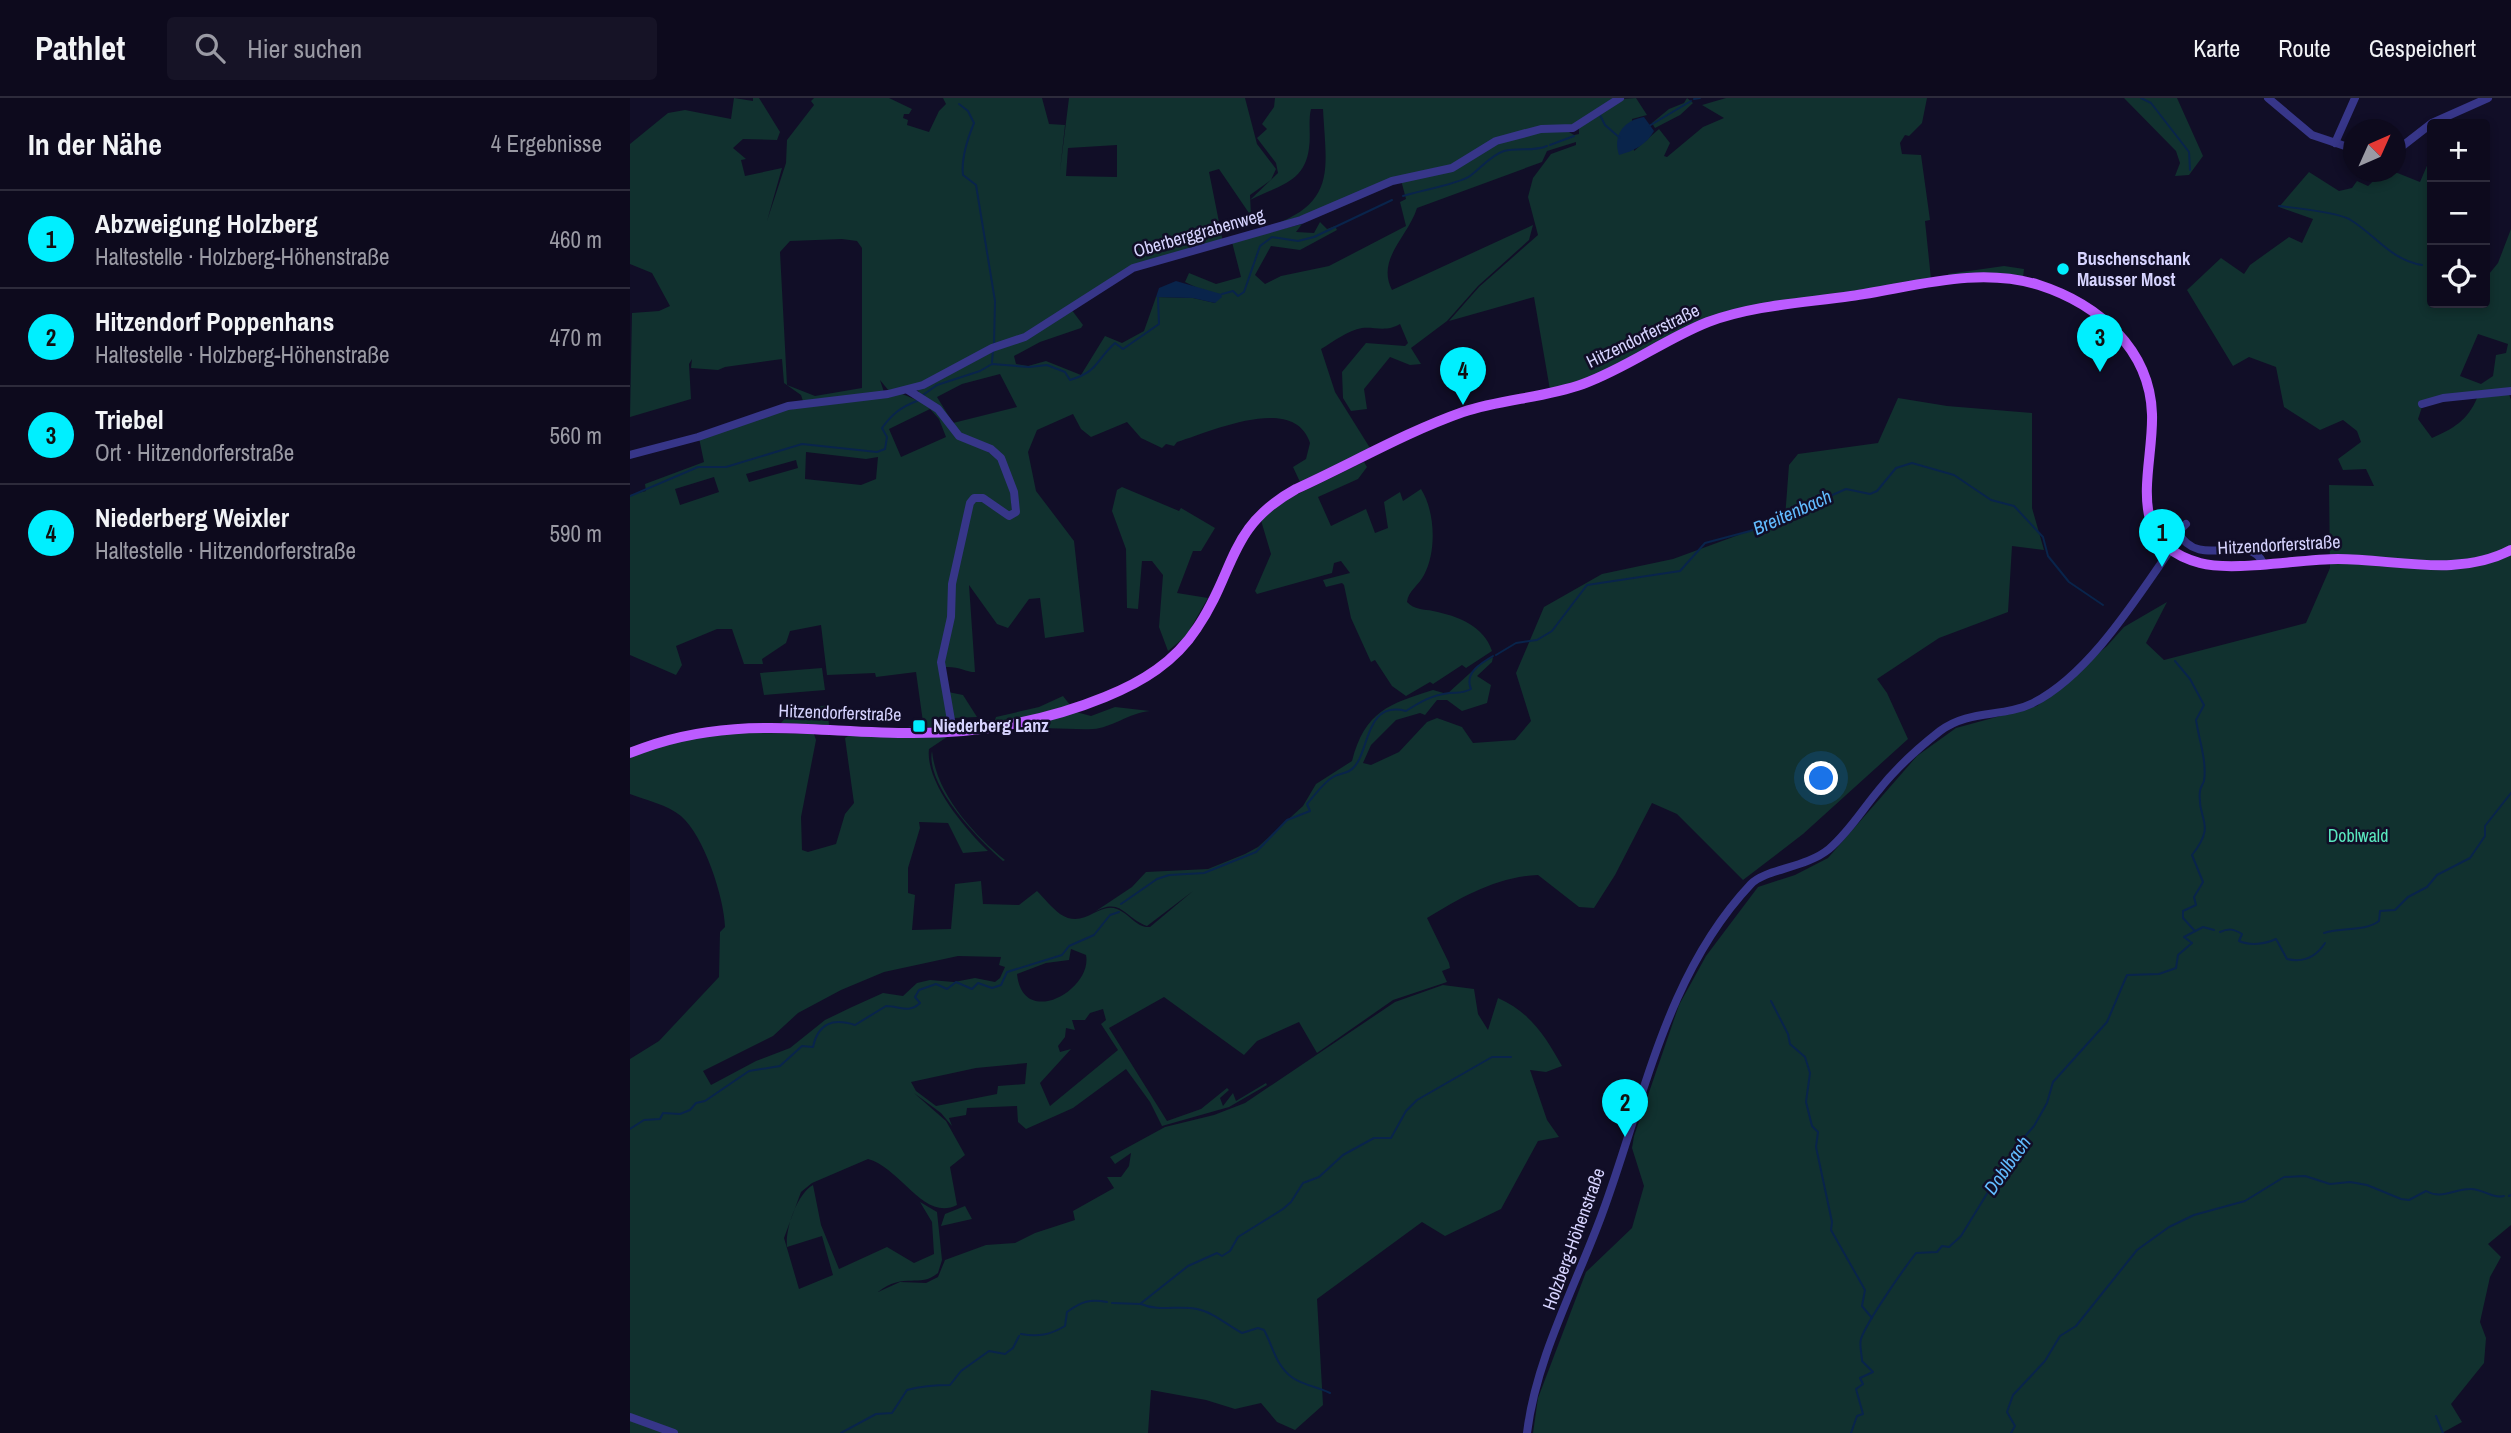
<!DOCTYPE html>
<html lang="de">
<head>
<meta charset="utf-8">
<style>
  :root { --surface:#0d0a1d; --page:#161326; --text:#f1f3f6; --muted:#9a9aa4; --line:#2d2b3b; --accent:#00efff }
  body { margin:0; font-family:"Archivo Narrow",sans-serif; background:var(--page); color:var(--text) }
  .controls { position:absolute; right:21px; top:21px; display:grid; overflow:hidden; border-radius:7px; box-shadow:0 4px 10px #0003 }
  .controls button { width:63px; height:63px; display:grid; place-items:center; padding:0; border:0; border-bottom:2px solid var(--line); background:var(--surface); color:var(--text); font:35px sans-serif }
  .compass { position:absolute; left:1713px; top:21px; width:63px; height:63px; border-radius:50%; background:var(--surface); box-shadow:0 4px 10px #0003; rotate:45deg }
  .you { position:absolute; left:1192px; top:681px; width:24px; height:24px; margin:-18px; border:5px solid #fff; border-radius:50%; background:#1a73e8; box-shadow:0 0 0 10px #1a73e833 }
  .badge { display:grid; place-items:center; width:46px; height:46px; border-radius:50%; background:var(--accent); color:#111; font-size:23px; font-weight:700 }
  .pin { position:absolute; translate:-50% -58px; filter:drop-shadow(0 2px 4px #0008) }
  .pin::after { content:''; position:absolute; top:37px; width:24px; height:21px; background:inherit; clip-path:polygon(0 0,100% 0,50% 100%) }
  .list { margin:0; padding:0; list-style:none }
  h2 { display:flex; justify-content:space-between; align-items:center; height:91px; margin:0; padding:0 28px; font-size:30px }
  h2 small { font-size:23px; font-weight:400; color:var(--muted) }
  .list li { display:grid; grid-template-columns:46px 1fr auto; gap:21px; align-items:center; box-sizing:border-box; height:98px; padding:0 28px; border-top:2px solid var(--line) }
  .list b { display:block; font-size:26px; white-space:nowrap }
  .list p { margin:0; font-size:23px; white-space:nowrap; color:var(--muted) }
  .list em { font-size:23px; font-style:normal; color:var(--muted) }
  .icon { flex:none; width:38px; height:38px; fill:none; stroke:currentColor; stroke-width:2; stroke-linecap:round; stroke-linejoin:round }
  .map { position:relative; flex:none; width:1881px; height:1335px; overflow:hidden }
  header { display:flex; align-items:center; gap:42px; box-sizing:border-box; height:98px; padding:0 35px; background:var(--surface); border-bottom:2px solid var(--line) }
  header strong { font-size:33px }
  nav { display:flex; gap:38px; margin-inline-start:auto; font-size:24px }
  .search { width:490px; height:63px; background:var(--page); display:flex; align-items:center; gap:18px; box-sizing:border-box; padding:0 24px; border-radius:7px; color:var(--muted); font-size:26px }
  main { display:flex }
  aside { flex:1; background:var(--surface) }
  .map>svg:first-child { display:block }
  .green { fill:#11312f; fill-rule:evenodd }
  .water { fill:#09244b }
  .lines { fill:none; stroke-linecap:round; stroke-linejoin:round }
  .stream { stroke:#09244b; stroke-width:2 }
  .minor { stroke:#373689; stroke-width:8 }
  .major { stroke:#bc5bff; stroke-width:10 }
  .poi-dot { fill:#00efff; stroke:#110e27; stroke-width:2.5 }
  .labels { text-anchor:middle; stroke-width:5; stroke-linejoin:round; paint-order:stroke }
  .street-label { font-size:18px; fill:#d7d4ff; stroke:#110e27 }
  .poi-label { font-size:18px; font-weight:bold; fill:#d7d4ff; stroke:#110e27; text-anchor:start }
  .park-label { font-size:18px; fill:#59e6be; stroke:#110e27 }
  .water-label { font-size:19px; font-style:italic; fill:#62bcff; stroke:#110e27 }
</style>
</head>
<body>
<header>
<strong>Pathlet</strong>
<div class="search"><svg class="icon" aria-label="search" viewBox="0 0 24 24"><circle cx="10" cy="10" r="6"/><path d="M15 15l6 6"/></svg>Hier suchen</div>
<nav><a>Karte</a><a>Route</a><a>Gespeichert</a></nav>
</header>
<main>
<aside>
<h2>In der Nähe<small>4 Ergebnisse</small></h2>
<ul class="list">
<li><span class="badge">1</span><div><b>Abzweigung Holzberg</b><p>Haltestelle · Holzberg-Höhenstraße</p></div><em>460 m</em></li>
<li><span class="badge">2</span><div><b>Hitzendorf Poppenhans</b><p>Haltestelle · Holzberg-Höhenstraße</p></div><em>470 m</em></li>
<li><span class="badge">3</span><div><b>Triebel</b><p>Ort · Hitzendorferstraße</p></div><em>560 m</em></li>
<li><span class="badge">4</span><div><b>Niederberg Weixler</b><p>Haltestelle · Hitzendorferstraße</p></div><em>590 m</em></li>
</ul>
</aside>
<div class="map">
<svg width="1881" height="1335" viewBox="0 0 1881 1335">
  <rect width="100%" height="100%" fill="#110e27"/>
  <g class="green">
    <path d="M104,0L123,3V0H129L150,34L147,42L113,41L103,50L116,61L111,62L115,78L152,70L137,123L156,65L157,42L184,7L181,3L184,0H259L282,11L279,16H274L273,20L278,22L277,27L299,34L309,13L316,6L313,0H412L419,26L435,27L430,73L439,0H615L627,46L646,71L641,82L620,97L621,118L589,71L579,74L593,144L514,164L405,232L292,285L259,293L250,282L254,294L173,303L171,297L154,285L152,261L95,269L88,272L61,270L62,261L59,266L61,301L0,319L2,215L29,213L40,208L22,175L0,166V46L38,15L55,12L101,21ZM487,47V79L436,78L438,50ZM212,141L227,143L232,150V290L185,298L157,287L150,154L160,143Z"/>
    <path d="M645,0H986L941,28L866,42L822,69L768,80L693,111L643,127C707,104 696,69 693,11H681C678,23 681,37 679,50C675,85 647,88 620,102L648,75L646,65L627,40L637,31L632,26L644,9Z"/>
    <path d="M1006,0L1017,17L1002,21L1004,53L1029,31L1040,45L1034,58L1037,59L1073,29L1094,20L1072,7L1096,0H1297L1292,25L1279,38L1275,37L1270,45L1272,56L1291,57L1300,122L1295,123L1301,181L1125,208L974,274L920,292L904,199L819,223L849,189L908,137L898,99L903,80L921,56L946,47V44L917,53L912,64L787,110C778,139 746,161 762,192L903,127L899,142L848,188L817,223L781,250L791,266L780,267L760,259L734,291L737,311L721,313L713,300L712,274L736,245L775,248L778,245L770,226C757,234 746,229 732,230C718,232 703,244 691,251L705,294L740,350L670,384L663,369L676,361L680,345C664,295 581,334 547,344L544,348L536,346L532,350L511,340L497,324L461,339L451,331L443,316L407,332L398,354L406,393L444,443L454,534L415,540L410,500L399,501L378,530L367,526L339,487L345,574C335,574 330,568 313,569L323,498L342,403L349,400L368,413L386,416L373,359L336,340L290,297L287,290L441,211L453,227L451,230L410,244L384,258L386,266L398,268L416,263L451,277L475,238L492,245L514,233L526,199L563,200L585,205L589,196L576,194L555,184L559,175L586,186L611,179L602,144L672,126L666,134L684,135L690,124L697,131L705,128L707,132L670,152L641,148L625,177L635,186L651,178L699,168L776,128L770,104L776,101L771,82L809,75L855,50L907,33H937L944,37L949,36V27L992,1ZM370,276L387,309L323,325L307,299L332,286Z"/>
    <path d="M1057,0L1063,5L1050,17L1025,30L1022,25L1039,11L1054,5Z"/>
    <path d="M1494,0H1547L1573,58L1559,77L1545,78L1550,65L1546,53Z"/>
    <path d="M1802,56V205H1855V173L1859,176L1868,165L1881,131V291L1813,299L1788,306L1792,309L1788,321L1802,340C1823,331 1838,322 1847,300L1879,296L1881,302V1127L1858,1146L1871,1159L1860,1179L1850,1224L1856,1240L1854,1265L1821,1306L1832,1324L1812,1335H903L908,1300L956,1174L1002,1130L1014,1088L1002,1050L1004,1038L1049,907L1076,858L1128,789L1165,777L1198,760L1287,658L1326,630L1407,608L1477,548L1494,529L1537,504L1516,545L1534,562L1676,525L1700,470L1699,387L1744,388L1736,371L1713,372L1708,361L1731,344L1727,333L1713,322L1690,332L1654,309L1646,269L1619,259L1603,268L1557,192L1591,160L1614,176L1620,167L1659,139L1672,145L1683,121L1649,109L1679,74L1709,93L1722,90L1727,83L1738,88L1753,74H1765L1790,84ZM1848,236L1878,246L1876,255L1866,257L1863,278L1851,286L1830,278Z"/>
    <path d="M1374,168L1394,171L1393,180L1319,179L1318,176Z"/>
    <path d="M270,295L303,309L322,333L370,361L380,384L382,415L343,398L312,551L319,629H278L293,624L286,574L246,579L245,575L197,577L191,527L160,533L156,545L132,561L133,566H114L102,531H87L46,548L52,567L46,577L0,557V397L16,393L15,386L74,364L69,340L143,314ZM300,311L309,321L316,339L271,359L259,331ZM176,354L236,361L248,359L246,381L231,387L175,381ZM166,362L168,370L119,384L116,376ZM84,379L89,394L50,407L45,391Z"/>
    <path d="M1268,300L1317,308L1402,315V410L1414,452L1382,448L1378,514L1309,540L1247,581L1257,595L1278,641L1173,736L1113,782L1047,716L1022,705L985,777L964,810L949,809L908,777C866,779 832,799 797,820L819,865L820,870L812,873L817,884L763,902L687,955L669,924L627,943L614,957L534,899L479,930L537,1023L571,1011L597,990L599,992L590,1000L593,1008L603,995L606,1003L636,985L637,987L599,1009L532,1028L520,1004L496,971L443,1010L396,1031L388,1024L387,1008L337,1010L336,1017L319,1020L322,1028L311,1015L284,995L316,1023L335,1057L320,1069L327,1107C294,1124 271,1070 238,1061L182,1085L171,1094L154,1140L169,1191L203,1177L192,1138L157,1149C155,1131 167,1096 183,1087L191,1127L209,1171L257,1149L284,1165L304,1156L302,1124L290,1104L307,1114L312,1162L308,1175C289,1191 275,1173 248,1194L270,1184L296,1185L308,1179L315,1162L356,1147L385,1145L405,1135L445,1122L443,1113L484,1090L477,1079H491L499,1068L501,1055L485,1066L480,1059L535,1029L584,1017L615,1005L765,904L813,887L844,891L848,916L858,932L868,900C901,915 915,938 932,968L916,974L900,972L917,1022L929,1039L908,1043L871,1111L815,1138L792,1124L687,1201L693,1307L665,1332L647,1324L631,1305L605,1311L576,1302L521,1292L518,1335H0V961L29,943L89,879L90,834L95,829C94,799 74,738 51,718C38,707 16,702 0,696V657L80,634L184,636L186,642L171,719L172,752L178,754L206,746L215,716L224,705L215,640L220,637L317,639L299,651C295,684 336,732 358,753L333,755L318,725L289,724L290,730L278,770V795L285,797L282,832L321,831L325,786L351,783L353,806L389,807L407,793C414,800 422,810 430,816C454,832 468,804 487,811C500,816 506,830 520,829L563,793L517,828C493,819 491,798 463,815L502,789L516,774L578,771L615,756L628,749L673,708L686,686L722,663C735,613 759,606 803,592L817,596L850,566L863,559L862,564L847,578L861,587L857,605L832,613L817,602H807L795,617L790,615L766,622L741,647L733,665L741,667L769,654L797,624L807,620L832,629L843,645L885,642L901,623L886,575L914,509L972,476L1043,461L1155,420L1159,367L1168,356L1248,345ZM441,851L456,857C463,891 393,932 387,876L416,865L439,862ZM328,858L371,859L369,867L375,869L370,880L365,884L345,880L324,884L300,882L287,885L273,898L253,895L222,909L195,922L160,950L126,963L81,987L73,973L143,938L168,915L211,892L254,874ZM473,911L476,922L471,926L488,952L420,1008L410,985L441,951L430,954L428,948L435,939L436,930L445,932L442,922H455L460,915ZM397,965L395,986L368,988L367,996L306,1008L286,993L281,984L346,970Z"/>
    <path d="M734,364L737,369L728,381L688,399L701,428L736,411L745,435L758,430L754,404L770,394L773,403L791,391C805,413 807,453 794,477C789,487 778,493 777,504C784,512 794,511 803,513C828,518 854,528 862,553L836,570L832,567L803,586L800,584L776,598L762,588L745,562L741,564L721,520L714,487L712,485L696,489L693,482L720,475L711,463L704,465L702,475L627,496L625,493L641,456L630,419L643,408Z"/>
    <path d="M492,389L549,413L551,410L585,430L571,453H563L547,495L578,500L556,538L538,553L529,529L533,477L522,463H512L508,511L497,510L496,451L482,413L487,392Z"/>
    <path d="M192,570L195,592L134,597L130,575Z"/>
    <path d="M318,594L333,597L347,619L324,620Z"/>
    <path d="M433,598L440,607L381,623L325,628L348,622H365L366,619L409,609Z"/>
    <path d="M197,607L199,627L151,625L160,615Z"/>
    <path d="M485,609L520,613C499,615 481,630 463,631C440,632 420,628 396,632L395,629L446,614L461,618Z"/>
    <path d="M302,653C306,695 343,736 375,762L373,763C350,743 295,687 302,653Z"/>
    <path d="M335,1108L342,1121L311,1128L315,1116Z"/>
  </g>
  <g class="water">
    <path d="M1014,19L1024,33C1017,46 1004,53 989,57C982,36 995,22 1014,19Z"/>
    <path d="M546,183L591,196L592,199L585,205L563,200L526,199L529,190Z"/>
  </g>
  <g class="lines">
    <g class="stream">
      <path d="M1511,0L1521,5L1559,54L1560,72"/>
      <path d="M1064,1L1070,0"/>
      <path d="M329,6L338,13L344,25C337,42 331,60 333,77L346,87L365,203L364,246"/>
      <path d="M969,15L975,27L990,40"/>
      <path d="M1019,28L1061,3"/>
      <path d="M920,47L944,38"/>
      <path d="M773,98C788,93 829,86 840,78C851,70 861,57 874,53C888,49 904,54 917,48"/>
      <path d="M1649,108C1665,110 1706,114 1719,121C1745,136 1760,162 1792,167"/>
      <path d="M592,196L603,193L608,198L614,194L630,148L642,139L668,143L684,139L762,102"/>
      <path d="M362,264L363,252"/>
      <path d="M293,297L307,287L350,273L362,266L399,269L417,267L435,274L440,282C469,273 465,263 485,245L493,251L529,226L528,200"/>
      <path d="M0,398L68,369H96L172,346L247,354L255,351L257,339L252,330C262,316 271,309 287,303"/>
      <path d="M866,557L886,545L907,542L922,533L957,487L1050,473L1075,445L1120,433L1216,391L1240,396L1247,393L1266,370L1282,365L1324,377L1361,402L1384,408L1413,439L1418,458L1439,484L1473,507"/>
      <path d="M1545,563L1560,581L1574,607L1566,622C1569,642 1577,663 1574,683C1573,686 1570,690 1570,693C1566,722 1588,724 1562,757L1573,784L1564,799L1566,807L1553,813V820L1564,832"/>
      <path d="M491,806L527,781L539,777L574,775L626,754L657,722L680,713L677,706C684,698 694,684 703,679C709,675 718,676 723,670C740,655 734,602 776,613C790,604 802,597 819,595C828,594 832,596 841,591C834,575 851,565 863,558"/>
      <path d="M1590,834C1599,830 1604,831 1612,836L1609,843C1620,848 1636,846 1646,841L1657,861C1674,865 1686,859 1695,845"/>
      <path d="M1694,835C1713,829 1734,834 1749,823L1750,813L1765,812L1778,799L1797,789L1807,777L1840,760L1855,738V728L1881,695"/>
      <path d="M1141,903L1158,936L1160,946L1175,959L1180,975L1176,1004L1182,1028L1188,1034L1186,1049L1202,1124L1201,1132L1235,1192L1232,1208L1242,1220"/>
      <path d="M0,1031L14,1022L30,1021L33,1015L50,1016L60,1012L66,1005L75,1003L119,973L150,968L172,948L183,949C188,925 203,920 225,927L256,908C269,908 279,916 290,905L285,899L289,892L306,886L317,891L326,884L342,891L348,885L362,890L371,887L377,874L432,857L439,848L464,837L480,817L489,814"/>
      <path d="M1879,1098L1881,1097"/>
      <path d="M482,1205L510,1206L558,1168L587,1155L592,1158L600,1153L608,1139L653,1111L661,1104L673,1085L689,1079L713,1057L744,1040H761L776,1013L787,1002L862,959H881"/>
      <path d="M511,1206C529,1214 548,1207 567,1211C583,1214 597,1227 612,1235L628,1230L634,1232C643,1248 646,1269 663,1280C673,1287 688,1289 700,1295"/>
      <path d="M391,1236C408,1239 420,1237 435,1228L437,1214C452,1203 460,1201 477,1204"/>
      <path d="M1806,1318L1813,1335"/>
      <path d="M211,1335L246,1316L262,1315L277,1292C292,1288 305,1287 320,1287L331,1273L359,1253L375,1256L383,1250L389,1238"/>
      <path d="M1221,1335L1227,1318L1233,1316L1226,1291L1233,1286L1230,1280L1243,1274L1232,1263C1232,1257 1229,1247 1231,1241C1237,1223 1273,1172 1286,1155L1307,1154L1312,1148L1319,1149L1331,1138L1385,1050L1404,1028L1417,1005L1423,984L1477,924L1497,877L1529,876L1546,870L1548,857L1562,845L1554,839L1573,829L1584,832"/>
      <path d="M1381,1335L1385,1328L1377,1314L1383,1297L1415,1263L1430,1238L1446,1228L1507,1152L1539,1129L1564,1117L1615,1103L1654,1079L1675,1078L1700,1086L1720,1084L1737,1087L1771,1101L1779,1102L1796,1093C1812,1102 1823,1091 1840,1091C1852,1090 1861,1101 1874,1098"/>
    </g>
    <g class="minor">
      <path d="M1638,0L1682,37L1724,51"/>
      <path d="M1705,45L1725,0"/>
      <path d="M1766,53L1802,25L1858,0"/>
      <path d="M278,292L308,311L329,338L361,351L371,360L384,394L386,414L379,418L353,400H344L340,405L322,486L321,519L311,564L323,634"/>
      <path d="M1792,306L1813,300L1881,293"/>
      <path d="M0,357L68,339L158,308L258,296L293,287L362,250L395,239L503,170L671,122L762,83L822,70L866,43L911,31L943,30L990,0"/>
      <path d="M1556,426L1548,434C1569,474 1618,432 1633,465"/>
      <path d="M0,1319L44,1335"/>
      <path d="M897,1335C906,1260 946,1187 972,1116C1014,1003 1035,877 1121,786C1135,771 1176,770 1199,751C1219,734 1232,712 1248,693C1266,670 1287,651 1310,633C1339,611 1373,620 1403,605C1459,577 1506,501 1541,451"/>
    </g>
    <path class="major" d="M0,655C97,615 182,635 283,635C349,635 414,624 475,599C512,584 545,564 567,530C606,473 597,429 666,391C721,366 776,334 833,314C872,301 914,300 953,286C997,270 1035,241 1078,224C1124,207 1173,205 1221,198C1284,189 1347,168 1409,187C1468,206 1520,251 1522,316C1524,371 1491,444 1570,465C1603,474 1670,461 1708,461C1765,461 1828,480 1881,452"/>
  </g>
  <g class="poi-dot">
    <circle cx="1433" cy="171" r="7"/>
    <rect x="282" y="621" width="14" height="14" rx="3.5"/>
  </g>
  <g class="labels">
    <g class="street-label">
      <text transform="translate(569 135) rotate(-16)" y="6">Oberberggrabenweg</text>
      <text transform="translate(1013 238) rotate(-26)" y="6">Hitzendorferstraße</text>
      <text transform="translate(1649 447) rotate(-3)" y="6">Hitzendorferstraße</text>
      <text transform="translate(210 615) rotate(2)" y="6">Hitzendorferstraße</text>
      <text transform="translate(944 1141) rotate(-70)" y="6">Holzberg-Höhenstraße</text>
    </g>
    <g class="poi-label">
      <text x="1447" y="167">Buschenschank<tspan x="1447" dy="21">Mausser Most</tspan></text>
      <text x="303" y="634">Niederberg Lanz</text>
    </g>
    <g class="park-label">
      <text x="1728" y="744">Doblwald</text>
    </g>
    <g class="water-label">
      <text transform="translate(1162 414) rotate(-24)" y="7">Breitenbach</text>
      <text transform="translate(1377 1067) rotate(-55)" y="7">Doblbach</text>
    </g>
  </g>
</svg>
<div class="controls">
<button>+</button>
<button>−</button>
<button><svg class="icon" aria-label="locate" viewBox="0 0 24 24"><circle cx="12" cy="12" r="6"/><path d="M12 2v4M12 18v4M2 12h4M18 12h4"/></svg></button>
</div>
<svg class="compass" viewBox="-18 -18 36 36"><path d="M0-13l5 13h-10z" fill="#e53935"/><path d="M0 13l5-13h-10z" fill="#9a9aa4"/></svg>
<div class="you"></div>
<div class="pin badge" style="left:1532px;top:469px">1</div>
<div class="pin badge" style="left:995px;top:1039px">2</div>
<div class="pin badge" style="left:1470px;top:274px">3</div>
<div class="pin badge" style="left:833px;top:307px">4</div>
</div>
</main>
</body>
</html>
